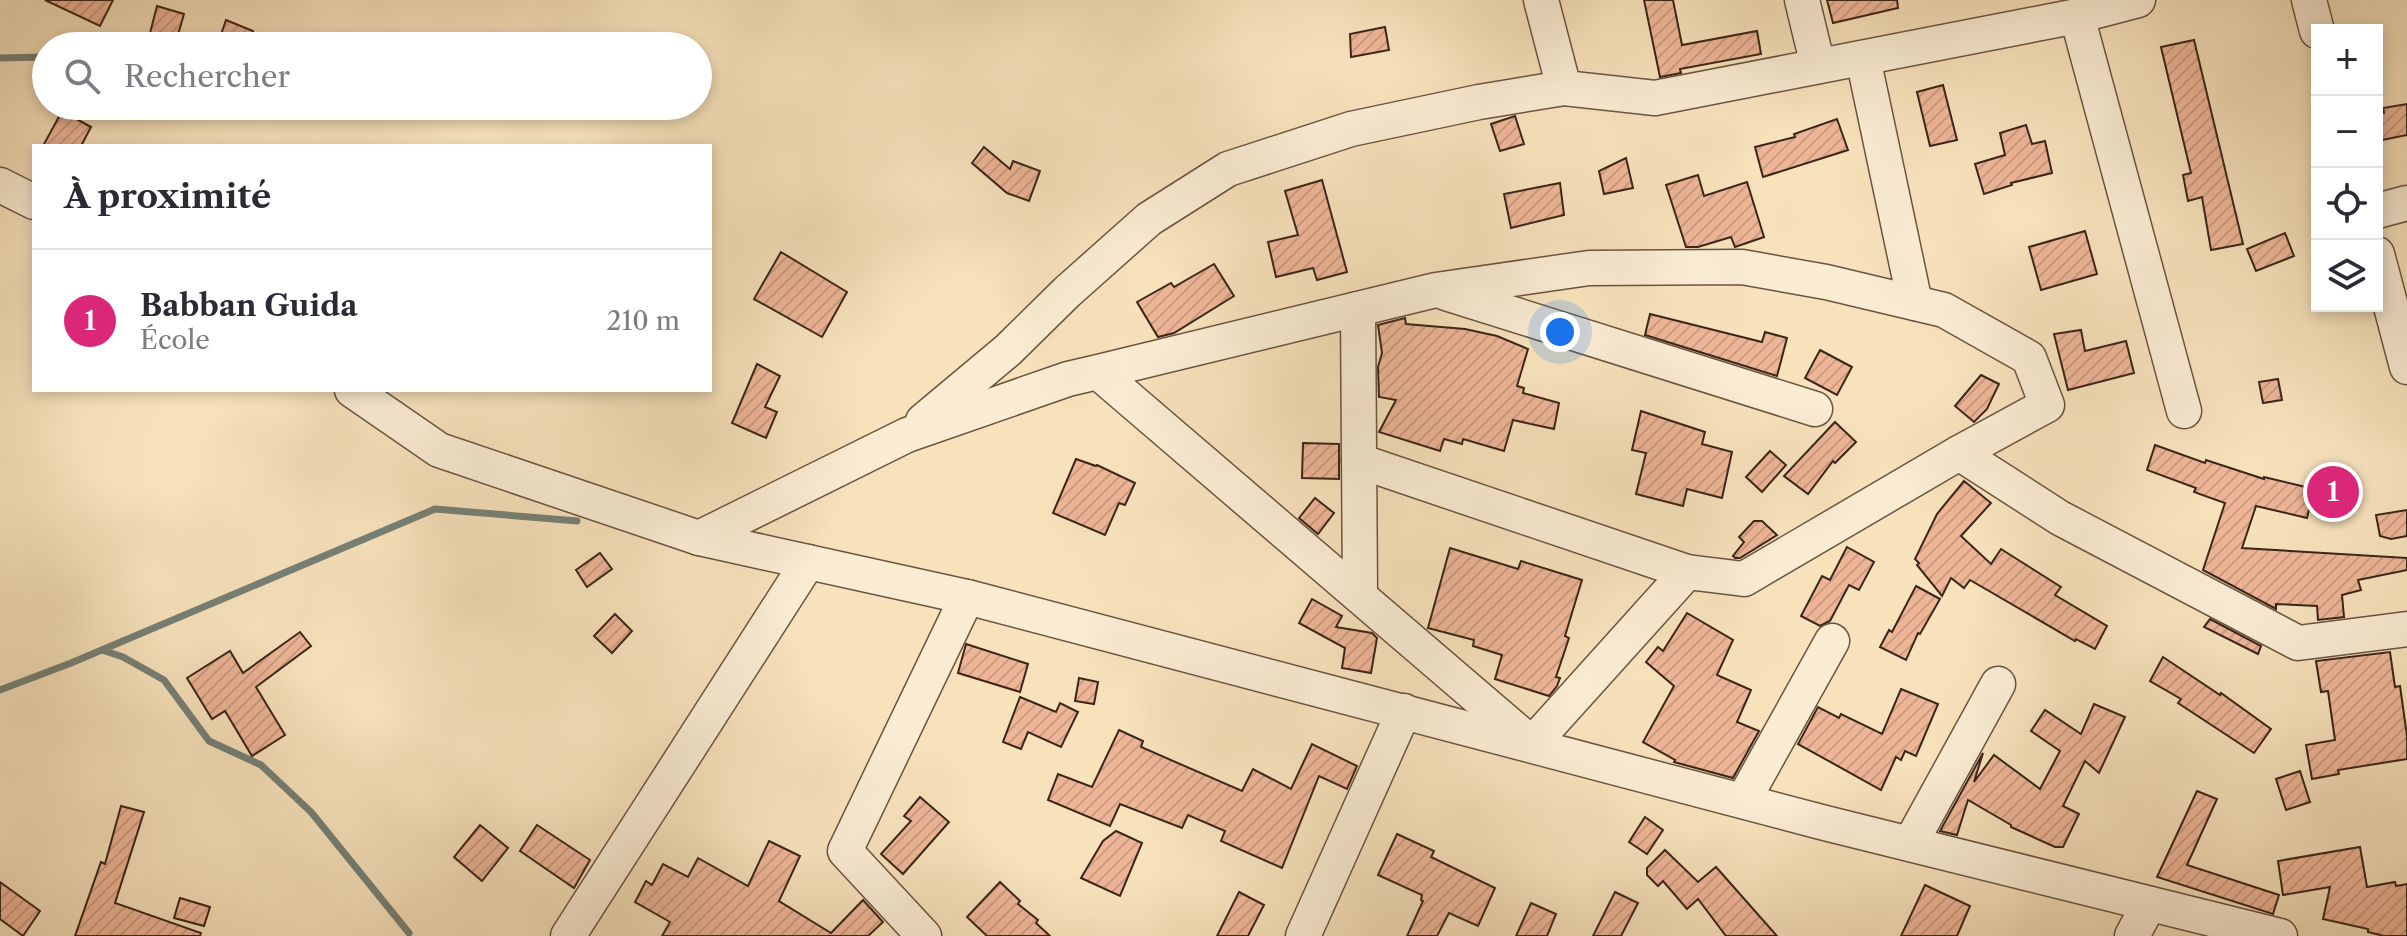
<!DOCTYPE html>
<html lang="fr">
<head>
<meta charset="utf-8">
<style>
  :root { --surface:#fff; --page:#f2f2f3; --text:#2b2b33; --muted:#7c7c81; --line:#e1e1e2; --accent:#db2777 }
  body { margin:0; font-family:"Libre Caslon Text",serif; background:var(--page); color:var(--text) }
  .controls { position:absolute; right:24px; top:24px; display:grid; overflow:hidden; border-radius:0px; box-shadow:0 4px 12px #0003 }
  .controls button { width:72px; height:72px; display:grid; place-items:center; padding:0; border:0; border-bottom:2px solid var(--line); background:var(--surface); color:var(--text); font:40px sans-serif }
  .you { position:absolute; left:1560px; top:332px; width:28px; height:28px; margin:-20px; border:6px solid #fff; border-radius:50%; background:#1a73e8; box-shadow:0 0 0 12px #1a73e833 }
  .badge { display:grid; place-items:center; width:52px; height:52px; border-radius:50%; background:var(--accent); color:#fff; font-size:26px; font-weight:700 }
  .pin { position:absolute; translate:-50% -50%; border:4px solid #fff; box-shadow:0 2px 8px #0006 }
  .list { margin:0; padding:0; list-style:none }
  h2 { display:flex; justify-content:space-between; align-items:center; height:104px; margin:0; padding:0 32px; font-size:34px }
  h2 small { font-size:26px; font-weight:400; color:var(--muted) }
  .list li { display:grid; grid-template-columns:52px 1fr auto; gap:24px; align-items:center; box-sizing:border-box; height:144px; padding:0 32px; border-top:2px solid var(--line) }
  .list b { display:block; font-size:30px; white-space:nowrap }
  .list p { margin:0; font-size:26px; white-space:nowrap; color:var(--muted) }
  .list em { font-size:26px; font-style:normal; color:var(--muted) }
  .icon { flex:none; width:44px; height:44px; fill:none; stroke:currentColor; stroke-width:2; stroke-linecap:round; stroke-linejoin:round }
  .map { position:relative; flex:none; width:2407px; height:936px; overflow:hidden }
  .search { position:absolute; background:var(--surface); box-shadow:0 4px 12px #0003; left:32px; top:32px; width:680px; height:88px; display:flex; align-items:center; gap:20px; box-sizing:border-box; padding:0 28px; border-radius:44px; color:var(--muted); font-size:30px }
  .panel { position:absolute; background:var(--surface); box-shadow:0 4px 12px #0003; left:32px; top:144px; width:680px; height:248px; border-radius:0px }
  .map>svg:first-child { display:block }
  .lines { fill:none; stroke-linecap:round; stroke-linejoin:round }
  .stream { stroke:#768076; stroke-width:7 }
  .building { fill:url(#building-hatch); stroke:#3b2518; stroke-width:2 }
  .minor-casing { stroke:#6a5441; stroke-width:37 }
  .minor { stroke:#faecd3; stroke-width:34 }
</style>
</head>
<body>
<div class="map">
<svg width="2407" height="936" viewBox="0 0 2407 936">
  <defs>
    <pattern id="building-hatch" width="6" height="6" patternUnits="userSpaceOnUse" patternTransform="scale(2)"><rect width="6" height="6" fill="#eeb697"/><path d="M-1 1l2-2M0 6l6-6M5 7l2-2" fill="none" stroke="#cd9c81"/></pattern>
  </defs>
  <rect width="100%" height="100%" fill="#f7e2bc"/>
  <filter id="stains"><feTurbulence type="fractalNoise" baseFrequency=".0025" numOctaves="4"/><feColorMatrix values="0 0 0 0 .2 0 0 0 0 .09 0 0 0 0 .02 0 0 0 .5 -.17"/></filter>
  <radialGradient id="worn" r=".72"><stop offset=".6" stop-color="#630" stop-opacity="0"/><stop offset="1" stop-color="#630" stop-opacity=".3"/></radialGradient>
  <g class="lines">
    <g class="stream">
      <path d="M0,58L46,57"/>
      <path d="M102,650L123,657L164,680L209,741L261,765L311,812L409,933"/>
      <path d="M0,690L71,663L435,509L577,521"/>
    </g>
  </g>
  <g class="building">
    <path d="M45,0H113L100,26Z"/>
    <path d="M1644,0H1673L1682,45L1757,31L1761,54L1680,69L1681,73L1660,77Z"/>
    <path d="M1827,0H1897L1898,8L1833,23Z"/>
    <path d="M157,6L184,14L175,45L149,37Z"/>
    <path d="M226,20L253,31L248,46H217Z"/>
    <path d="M1385,27L1389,50L1351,57L1350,34Z"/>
    <path d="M2194,40L2243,244L2211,250L2202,197L2188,201L2183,175L2191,173L2161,47Z"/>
    <path d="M1943,85L1957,140L1930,146L1917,92Z"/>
    <path d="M2407,104V135L2377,141V114L2384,113L2383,108Z"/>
    <path d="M62,111L91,127L81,146H43Z"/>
    <path d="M1515,116L1524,144L1500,151L1491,124Z"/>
    <path d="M1837,119L1848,150L1763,177L1755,147L1795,137L1794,134Z"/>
    <path d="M2026,125L2032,144L2045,141L2052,173L2011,183L2012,185L1984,194L1975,164L2005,155L2000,133Z"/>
    <path d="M984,147L1010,169L1013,161L1040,171L1029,201L1007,193L972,163Z"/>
    <path d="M1626,158L1633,188L1604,194L1599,171Z"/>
    <path d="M1698,175L1704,196L1747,182L1764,237L1735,247L1731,237L1698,247H1686L1666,185Z"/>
    <path d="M1322,180L1347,272L1317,280L1313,268L1276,277L1268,242L1298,235L1285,191Z"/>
    <path d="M1560,183L1564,215L1511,228L1504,194Z"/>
    <path d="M2085,231L2097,274L2041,290L2029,247Z"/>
    <path d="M2285,233L2294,256L2256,271L2247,249Z"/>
    <path d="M781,252L847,292L822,337L754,299Z"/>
    <path d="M1214,264L1234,296L1174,333L1158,337L1137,302L1171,283L1174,287Z"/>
    <path d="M1650,314L1762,342L1765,332L1787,338L1777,376L1645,335Z"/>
    <path d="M1405,318L1406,324L1465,329L1497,336L1528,349L1517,386L1524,388L1523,393L1559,403L1554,429L1513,420L1504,451L1463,439L1462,444L1444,439L1440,451L1379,432L1396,400L1379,397L1378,367L1382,353L1378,325Z"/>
    <path d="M2081,330L2085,351L2126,341L2134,373L2068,390L2054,334Z"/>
    <path d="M1820,350L1852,367L1837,395L1805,378Z"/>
    <path d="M757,364L780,376L765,407L777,412L766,438L732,423Z"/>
    <path d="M1981,375L1999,384L1987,409L1974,422L1955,406Z"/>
    <path d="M2278,379L2282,400L2263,403L2259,382Z"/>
    <path d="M1641,411L1705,432L1702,444L1732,452L1722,498L1687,489L1683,506L1636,494L1646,453L1632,450Z"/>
    <path d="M1835,422L1856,442L1835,463L1833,461L1808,494L1784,476Z"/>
    <path d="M1303,443L1339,444V479L1302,478Z"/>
    <path d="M2155,445L2205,463L2206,460L2264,479V477L2314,489L2307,518L2256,506L2242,548L2407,558V570L2358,580L2361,590L2342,595L2344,617L2318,620L2317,606L2276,604V609L2203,570L2225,503L2194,492L2196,488L2147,470Z"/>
    <path d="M1770,451L1786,465L1762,492L1746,477Z"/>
    <path d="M1076,459L1096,466L1097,465L1135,483L1125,505L1119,503L1105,535L1053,513Z"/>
    <path d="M1964,481L1991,503L1961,536L1991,564L2001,549L2061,587L2055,595L2107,626L2095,649L2076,639L2075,641L1970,580L1964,588L1951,578L1942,596L1917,565L1919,563L1915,559L1937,514Z"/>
    <path d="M1315,498L1334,513L1318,534L1299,518Z"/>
    <path d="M2407,510V536L2391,539L2380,536L2376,515Z"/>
    <path d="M1754,521H1762L1777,535L1740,558H1735L1733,556L1744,542L1739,537Z"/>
    <path d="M1847,547L1874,562L1859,590L1849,585L1830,621L1820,626L1801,616L1822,576L1830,580Z"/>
    <path d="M1450,548L1518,569L1521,561L1582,580L1565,636L1569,638L1556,677L1560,678L1557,686L1549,696L1495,679L1502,655L1473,646L1474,640L1428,628Z"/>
    <path d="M600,553L612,569L587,587L576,570Z"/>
    <path d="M1916,586L1940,599L1920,634L1918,633L1906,660L1880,647L1889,630L1892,632Z"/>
    <path d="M1312,599L1342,616L1336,627L1372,633L1377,638L1371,673L1342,668L1345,648L1299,623Z"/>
    <path d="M1687,613L1733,640L1717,675L1751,690L1737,722L1759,731L1733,778L1674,762L1675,760L1643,742L1674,686L1646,662L1658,647L1663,651Z"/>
    <path d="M615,614L632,631L612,653L594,636Z"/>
    <path d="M2210,619L2261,646L2258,654L2204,627Z"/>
    <path d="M300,632L311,646L256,687L285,735L252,756L225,711L212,719L187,678L230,651L243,673Z"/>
    <path d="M966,644L1028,664L1020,692L958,673Z"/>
    <path d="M2390,652L2395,687L2400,686L2407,736V759L2338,770L2339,774L2312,779L2306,745L2335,740L2328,691L2321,692L2316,661Z"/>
    <path d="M2163,657L2220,695L2221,693L2271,729L2254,753L2178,703L2181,699L2150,681Z"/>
    <path d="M1079,678L1098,682L1094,704L1075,701Z"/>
    <path d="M1901,689L1938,704L1916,756L1905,751L1901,760L1896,757L1881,790L1798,744L1818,707L1839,718L1841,714L1882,734Z"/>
    <path d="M1020,697L1056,712L1060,703L1078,712L1061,747L1028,732L1021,749L1003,742Z"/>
    <path d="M2094,704L2125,717L2099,773L2085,761L2063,806L2079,814L2063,847H2055L2011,827V825L1968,800L1957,835L1940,831L1983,753L1974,782L1994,755L2040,789L2060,751L2031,731L2045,710L2081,734Z"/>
    <path d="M1119,730L1143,741L1141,747L1242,791L1253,769L1291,789L1312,744L1357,766L1347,789L1319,776L1282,868L1221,841L1225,831L1188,815L1182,828L1120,804L1110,826L1048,800L1058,774L1092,787Z"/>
    <path d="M2300,771L2310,802L2286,810L2276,779Z"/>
    <path d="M2197,791L2217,799L2187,865L2279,895L2273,914L2157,877Z"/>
    <path d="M920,797L949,822L903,874L881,854L911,821L904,816Z"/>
    <path d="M121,806L144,812L115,903L201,933L200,936H75L101,862L105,864Z"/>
    <path d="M1645,817L1663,830L1647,854L1629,842Z"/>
    <path d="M480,825L508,848L482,881L454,857Z"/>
    <path d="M537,825L590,860L574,888L520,851Z"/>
    <path d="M1116,831L1142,843L1120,896L1081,878L1103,841Z"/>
    <path d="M1397,834L1434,851L1431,857L1495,888L1478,926L1449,913L1437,936H1407L1423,901L1421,900L1422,895L1378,875Z"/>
    <path d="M769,841L800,856L779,901L831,933L863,900L883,922L868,936H662L670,922L635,902L646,881L652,885L663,864L688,877L698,858L748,886Z"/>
    <path d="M2360,847L2367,887L2395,882L2396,886L2407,884V936H2384L2368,932V929L2323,919L2330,887L2283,895L2278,861Z"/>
    <path d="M1665,850L1698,882L1716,867L1777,936H1726L1698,899L1687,909L1663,881L1658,886L1647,875V868Z"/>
    <path d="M0,882L40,911L23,936L0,919Z"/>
    <path d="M1000,882L1020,901L1018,904L1038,920L1036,923L1050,936H987L967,917Z"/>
    <path d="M1925,885L1970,906L1957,936H1901Z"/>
    <path d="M1239,892L1264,905L1248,936H1217Z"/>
    <path d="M1615,892L1638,903L1621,936H1593Z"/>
    <path d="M180,898L210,907L204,926L174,918Z"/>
    <path d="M1531,903L1556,914L1547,936H1516Z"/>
  </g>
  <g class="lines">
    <defs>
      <g id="minor">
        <path d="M1541,0L1564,88"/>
        <path d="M1802,0L1818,66"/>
        <path d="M2309,0L2317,31"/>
        <path d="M2077,16L2184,411"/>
        <path d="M1863,58L1915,303"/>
        <path d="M0,185L34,202"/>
        <path d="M2377,211L2407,203"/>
        <path d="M2377,254L2407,367"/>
        <path d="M1446,293L1815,409"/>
        <path d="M1358,309L1360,596"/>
        <path d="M352,390L439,450L699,538L967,597L1825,823L2280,936"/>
        <path d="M923,421L1008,350L1067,292L1149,219L1228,169L1351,129L1479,102L1564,88L1655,98L2077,16L2138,0"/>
        <path d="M1959,453L2060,518L2298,643L2407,629"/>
        <path d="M1359,461L1687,572"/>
        <path d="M699,538L907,435L1068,379L1098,372L1436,290L1589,268L1742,267L1826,282L1944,310L2029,358L2047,405L1959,453L1744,579L1687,572L1532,744L1098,372"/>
        <path d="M1743,801L1832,641"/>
        <path d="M1910,844L1998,684"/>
        <path d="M568,936L808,562"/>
        <path d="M924,936L845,851L967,597"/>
        <path d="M1303,936L1404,711"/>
        <path d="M2132,936L2149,904"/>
      </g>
    </defs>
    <use href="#minor" class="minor-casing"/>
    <use href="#minor" class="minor"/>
  </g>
  <rect width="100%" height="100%" filter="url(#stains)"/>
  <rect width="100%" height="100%" fill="url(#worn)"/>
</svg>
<div class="controls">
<button>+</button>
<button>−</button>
<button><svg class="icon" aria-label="locate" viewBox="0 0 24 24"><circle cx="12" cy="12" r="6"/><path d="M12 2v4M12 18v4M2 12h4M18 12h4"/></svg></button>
<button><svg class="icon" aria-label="layers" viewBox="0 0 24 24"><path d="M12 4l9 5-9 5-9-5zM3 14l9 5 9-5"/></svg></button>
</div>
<div class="you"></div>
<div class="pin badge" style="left:2333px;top:492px">1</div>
<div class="search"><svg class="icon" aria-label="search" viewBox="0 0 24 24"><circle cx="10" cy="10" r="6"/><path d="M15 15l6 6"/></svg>Rechercher</div>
<section class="panel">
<h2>À proximité<small></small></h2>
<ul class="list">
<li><span class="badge">1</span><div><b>Babban Guida</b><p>École</p></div><em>210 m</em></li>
</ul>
</section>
</div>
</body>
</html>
